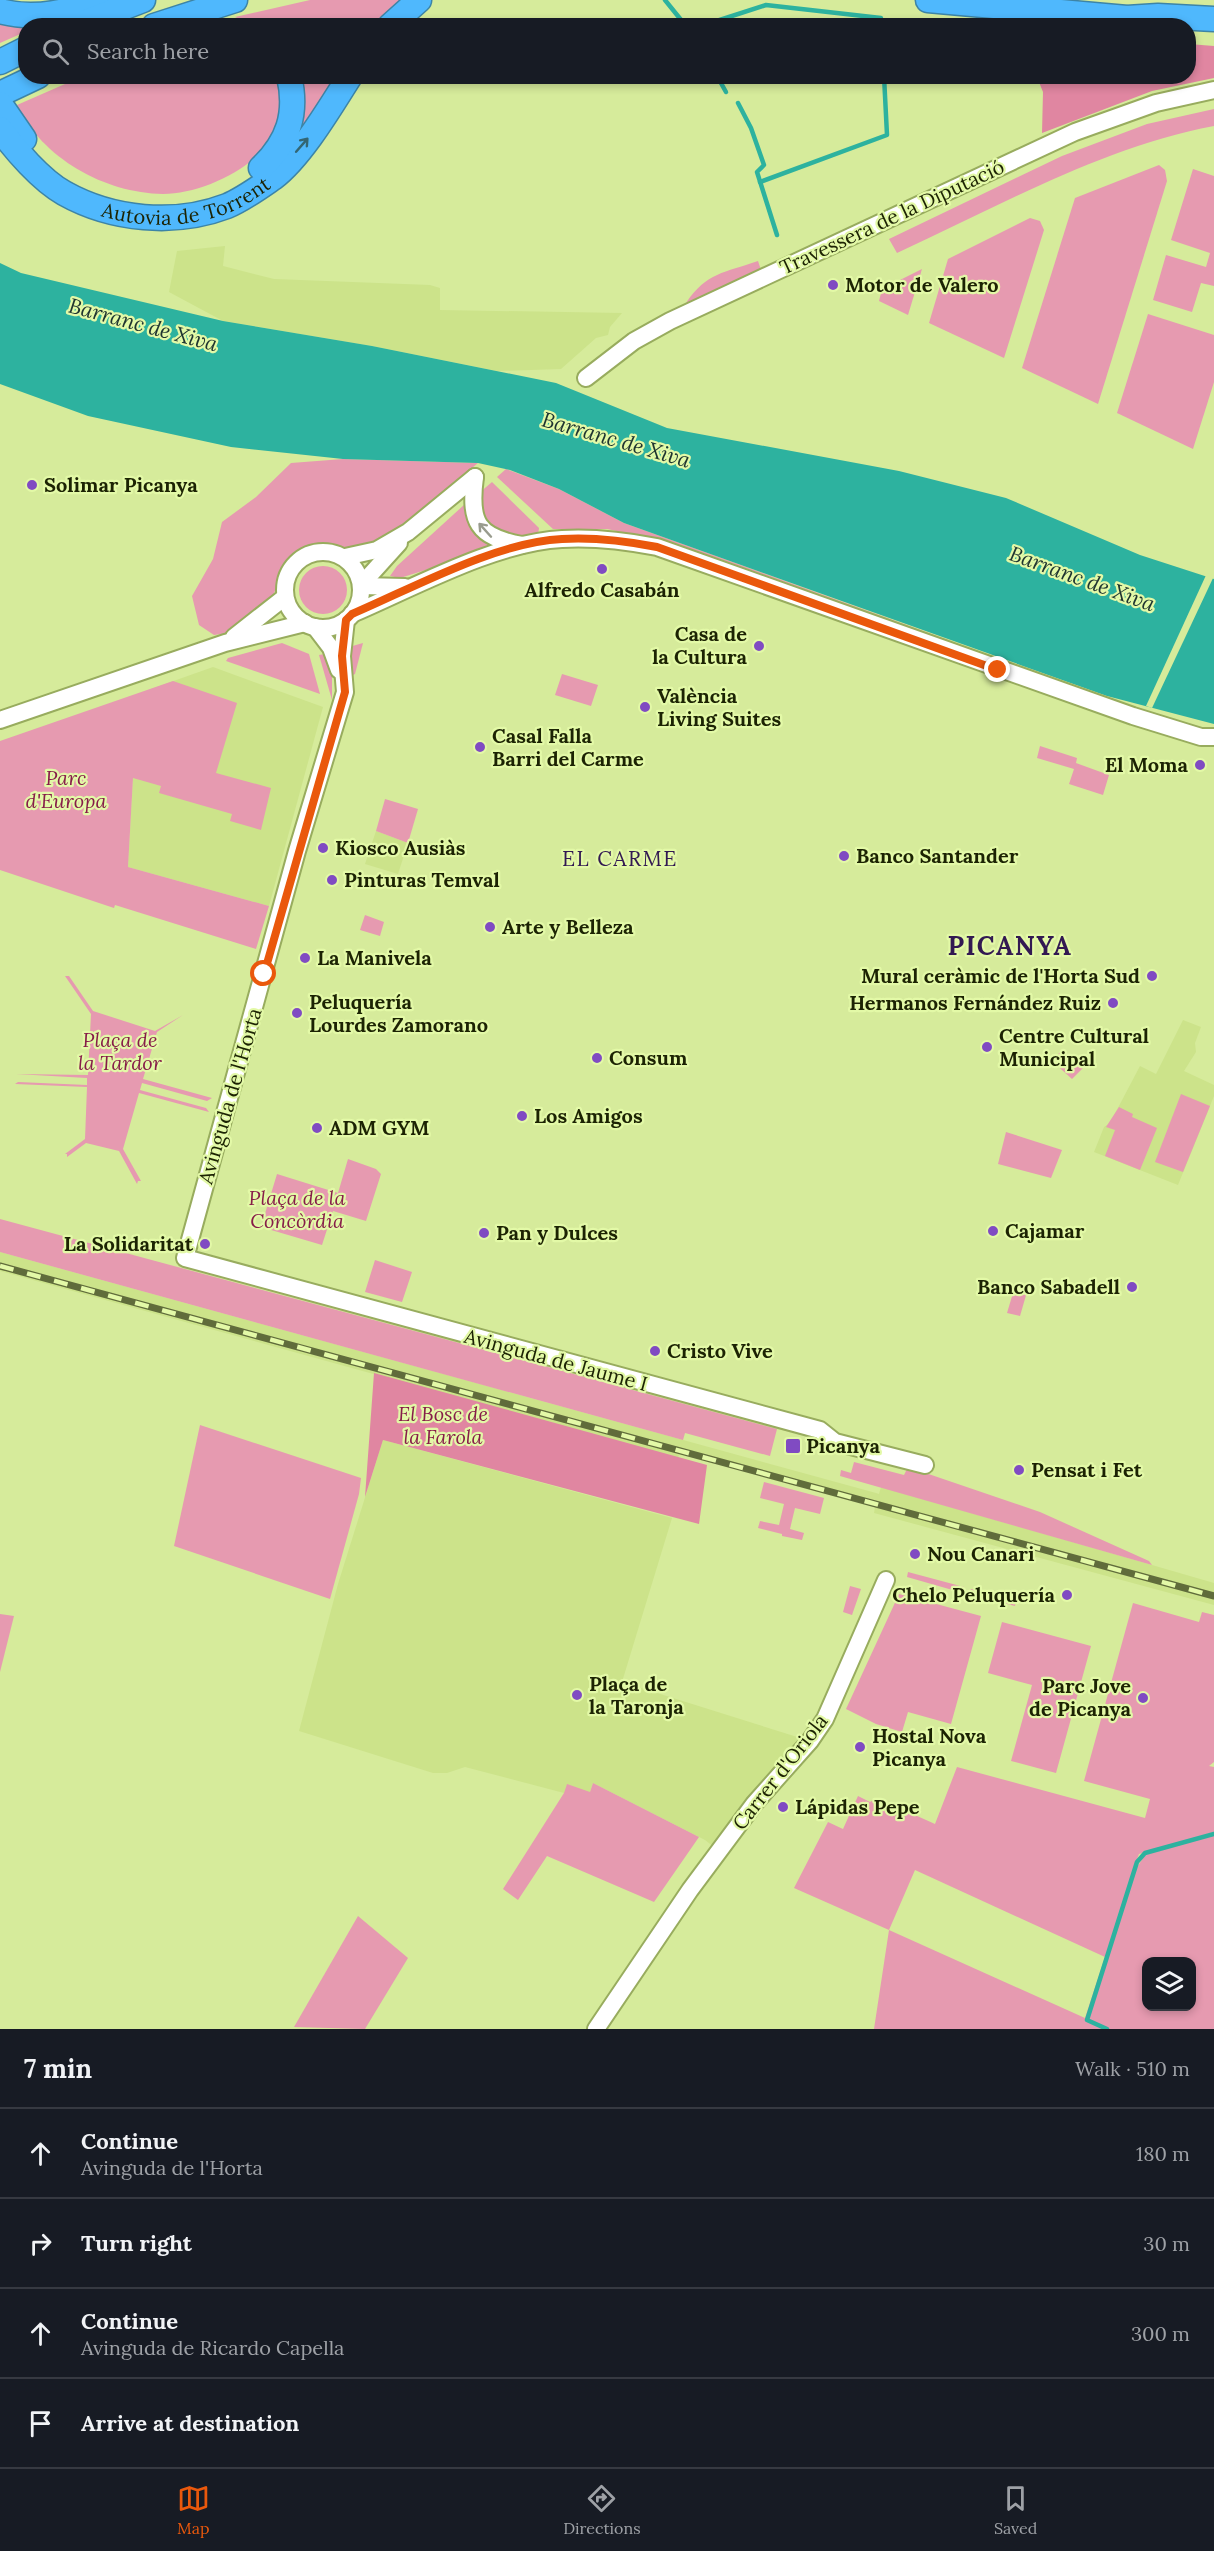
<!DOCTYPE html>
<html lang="en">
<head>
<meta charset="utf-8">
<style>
  :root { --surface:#171b24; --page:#20242c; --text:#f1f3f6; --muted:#9ea1a6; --line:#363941; --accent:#ea580c }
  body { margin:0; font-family:Lora,serif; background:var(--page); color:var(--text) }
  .controls { position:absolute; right:18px; bottom:18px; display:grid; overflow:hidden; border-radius:12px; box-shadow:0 3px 9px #0003 }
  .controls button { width:54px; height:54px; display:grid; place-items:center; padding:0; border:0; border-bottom:2px solid var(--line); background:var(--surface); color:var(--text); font:30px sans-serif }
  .stop { position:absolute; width:18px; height:18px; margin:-14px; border:4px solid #ea580c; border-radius:50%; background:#fff }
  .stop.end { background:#ea580c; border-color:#fff; box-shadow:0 2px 6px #0008 }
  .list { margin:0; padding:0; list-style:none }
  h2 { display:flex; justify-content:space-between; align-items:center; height:78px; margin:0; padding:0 24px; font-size:26px }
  h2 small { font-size:20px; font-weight:400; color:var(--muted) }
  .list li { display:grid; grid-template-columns:39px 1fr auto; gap:18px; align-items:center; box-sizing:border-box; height:90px; padding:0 24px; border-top:2px solid var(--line) }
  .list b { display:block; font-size:22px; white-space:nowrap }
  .list p { margin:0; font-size:20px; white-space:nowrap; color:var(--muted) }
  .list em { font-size:20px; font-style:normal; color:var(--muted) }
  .icon { flex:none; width:33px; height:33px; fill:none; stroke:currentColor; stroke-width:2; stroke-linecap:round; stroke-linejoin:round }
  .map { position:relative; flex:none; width:1214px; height:2029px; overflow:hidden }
  .search { position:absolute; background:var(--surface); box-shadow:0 3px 9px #0003; left:18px; right:18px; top:18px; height:66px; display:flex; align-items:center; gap:15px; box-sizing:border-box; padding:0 21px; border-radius:24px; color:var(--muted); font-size:22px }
  .sheet { height:438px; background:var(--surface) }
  nav { display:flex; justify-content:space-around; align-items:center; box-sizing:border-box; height:84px; border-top:2px solid var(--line); background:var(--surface); font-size:16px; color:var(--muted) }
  nav a { display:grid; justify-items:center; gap:3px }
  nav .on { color:var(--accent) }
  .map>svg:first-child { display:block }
  .built { fill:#cce38a }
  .green { fill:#e69ab0; fill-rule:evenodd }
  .forest { fill:#e086a1 }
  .water { fill:#2db29f }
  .pier { fill:#d6eb9b }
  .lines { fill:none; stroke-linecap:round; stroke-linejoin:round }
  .stream { stroke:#2db29f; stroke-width:4.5 }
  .minor-casing { stroke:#98ac5e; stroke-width:20 }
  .highway-casing { stroke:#3d84a6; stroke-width:27 }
  .minor { stroke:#fff; stroke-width:16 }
  .highway { stroke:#4fb8fd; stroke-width:24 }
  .rail-casing { stroke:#606c3b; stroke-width:7 }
  .rail { stroke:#e3f9a7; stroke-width:4.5; stroke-dasharray:14; stroke-linecap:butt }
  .oneway { stroke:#336674 }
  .oneway2 { stroke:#999c8e }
  .route { stroke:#ea580c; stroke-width:8 }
  .poi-dot { fill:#804bc2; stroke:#e3f9a7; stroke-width:2 }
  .labels { text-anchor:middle; stroke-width:4.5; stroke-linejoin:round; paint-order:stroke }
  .street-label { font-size:20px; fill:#1c2303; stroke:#e3f9a7 }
  .poi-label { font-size:20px; font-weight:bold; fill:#1c2303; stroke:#e3f9a7; text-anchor:start }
  .park-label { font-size:20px; font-style:italic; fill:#861d49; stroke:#e3f9a7 }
  .water-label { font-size:21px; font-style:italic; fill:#1e3430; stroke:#e3f9a7 }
  .neighbourhood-label { font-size:21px; letter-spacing:1.5px; fill:#321952; stroke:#e3f9a7 }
  .district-label { font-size:26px; font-weight:bold; letter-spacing:1.5px; fill:#321952; stroke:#e3f9a7 }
</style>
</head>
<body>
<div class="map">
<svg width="1214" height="2029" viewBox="0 0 1214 2029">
  <rect width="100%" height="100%" fill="#d6eb9b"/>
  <g class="built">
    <path d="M225,246L223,266L274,279L430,285L440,288V310L622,313L610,327L608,335L596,338L561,369L497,371L372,346L223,321L169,292L177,251Z"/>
    <path d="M213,667L323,707L269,906L128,867L133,778L151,689Z"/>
    <path d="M376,831L408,843L398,874L365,864Z"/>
    <path d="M1183,1020L1201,1027L1195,1043L1196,1052L1184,1071L1214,1085V1096L1178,1185L1094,1152L1104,1127L1110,1123L1140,1066L1156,1074Z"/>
    <path d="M0,1252L876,1493L879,1494L881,1487L1152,1565L1214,1583V1605L874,1513L875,1507L846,1499V1496L680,1452L678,1458L0,1271Z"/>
    <path d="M383,1440L672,1518L622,1682L810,1741L719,1851L705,1840L593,1783L590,1792L564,1793L465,1767L447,1773H433L299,1731L338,1584Z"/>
  </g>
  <g class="green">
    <path d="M310,0H402L373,25H253L235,17Z"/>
    <path d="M0,19L26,26L25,32L0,43Z"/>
    <path d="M81,77H276C309,142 218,194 163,194C104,193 42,158 17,105Z"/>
    <path d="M298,77H335L305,131L297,140Z"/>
    <path d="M1214,109V126C1102,147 1000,206 897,253L889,239L1062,156L1147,124Z"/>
    <path d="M1159,165L1165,170L1167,181L1098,404L1022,368L1075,198Z"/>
    <path d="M1193,169L1214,176V286L1201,283L1192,312L1153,300L1166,255L1206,267L1210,253L1171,240Z"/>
    <path d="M1030,218L1040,221L1044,230L1004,358L929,323L948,259Z"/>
    <path d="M758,261L761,270L686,303C707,272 724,273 758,261Z"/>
    <path d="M922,269L908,315L879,301L882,289Z"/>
    <path d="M1148,314L1214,335V382L1193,449L1117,413Z"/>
    <path d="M343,459L478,463L380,544L367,549L310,545L299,550L283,569L273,596L228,633L214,635L199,625L192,596L213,559L222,522L256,497L291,463Z"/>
    <path d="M506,469L559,489L624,523L948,640L947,645L657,539L607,529H553L497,477Z"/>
    <path d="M492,482L539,528L538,535C502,542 485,528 478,494Z"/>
    <path d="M465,504L484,540L496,548L400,578L390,576L397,566Z"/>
    <circle cx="323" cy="590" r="24"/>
    <path d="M282,643L309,654L320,694L226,661L228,658Z"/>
    <path d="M363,643L355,674L353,675L349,647Z"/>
    <path d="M325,654L332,672V700L319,655Z"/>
    <path d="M562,674L598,685L591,706L555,695Z"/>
    <path d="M173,681L237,703L216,773L271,788L261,830L230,821L232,814L159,793L161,786L133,778L128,867L269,906L256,949L115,905L114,908L0,870V741Z"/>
    <path d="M1040,746L1077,758L1076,763L1109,775L1103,795L1069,784L1074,769L1037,758Z"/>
    <path d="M385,799L418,809L408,843L376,831Z"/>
    <path d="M365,915L384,922L380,936L360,930Z"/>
    <path d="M65,976H69L93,1011L155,1031L183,1015L157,1032L143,1079L212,1098L207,1101L142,1083L140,1090L206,1108L209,1112L139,1093L123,1149L141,1181H138L137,1184L119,1151L86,1143L67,1157V1154H65L85,1139L87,1087L15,1084L18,1082L87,1085V1078L16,1074L88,1075L91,1014Z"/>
    <path d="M1062,1050L1084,1067L1072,1079L1052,1061Z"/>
    <path d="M1181,1094L1210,1106L1183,1172L1155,1162Z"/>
    <path d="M1119,1107L1133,1114L1132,1117L1157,1128L1140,1170L1105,1156L1115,1130L1106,1127Z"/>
    <path d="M1006,1132L1062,1150L1051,1178L998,1164Z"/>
    <path d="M348,1159L376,1169L381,1174L366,1221L333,1211L322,1245L261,1227L277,1174L338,1193Z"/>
    <path d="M0,1219L777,1429L770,1456L685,1433L683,1440L0,1252Z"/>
    <path d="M375,1260L412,1272L402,1302L365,1292Z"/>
    <path d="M1016,1283L1029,1285L1020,1316L1007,1313Z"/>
    <path d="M200,1425L361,1478L359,1494L330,1599L174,1546Z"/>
    <path d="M854,1462L904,1475L908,1467L1040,1512L1149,1561L1152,1565L840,1476L841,1470L851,1473Z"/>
    <path d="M764,1482L824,1498L820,1514L795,1508L790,1529L804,1533L802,1540L782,1536V1534L758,1528L760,1521L779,1525L784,1504L760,1498Z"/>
    <path d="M908,1572L964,1587L963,1593L907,1577Z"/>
    <path d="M850,1586L861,1589L852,1615L843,1612Z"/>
    <path d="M971,1589L1016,1601L1015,1606L969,1594Z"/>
    <path d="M899,1594L981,1616L951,1724L908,1712L902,1732L876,1724L846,1709Z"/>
    <path d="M1133,1603L1199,1622L1202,1612L1214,1615V1762L1209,1766L1214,1767V1832L1139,1854L1130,1878L1145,1855L1214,1834V2029H874L889,1930L794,1888L828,1822L843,1829L858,1796L870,1802L877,1798L935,1824L957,1767L1145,1818L1150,1799L1084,1781ZM915,1870L1105,1957L1085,2018L889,1930ZM1146,1962H1192V2006H1146Z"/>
    <path d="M0,1614L14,1616L0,1672Z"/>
    <path d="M1002,1622L1091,1646L1056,1773L1011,1761L1032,1685L988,1673Z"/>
    <path d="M593,1783L699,1837L654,1902L547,1856L518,1900L503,1889L564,1793L567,1784L590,1792Z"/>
    <path d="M358,1916L408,1958L365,2029L294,2027Z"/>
  </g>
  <g class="forest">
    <path d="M1189,44L1214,46V78L1152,91L1042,133L1043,92L1037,77L1188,76Z"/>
    <path d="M374,1373L707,1465L699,1524L383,1440L365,1497Z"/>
  </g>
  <path class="water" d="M0,263L21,273L223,321L372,346L556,383L667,428L899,471L1006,498L1140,555L1214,579V724L1107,696L624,523L559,489L510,470L478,463L343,459L231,447L88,416L0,384Z"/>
  <path class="pier" d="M1207,573L1214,576L1152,708L1146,706Z"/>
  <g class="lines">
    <g class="stream">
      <path d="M665,0L686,26"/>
      <path d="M701,26L766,5L881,18V26"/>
      <path d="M717,76L726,92"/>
      <path d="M738,103L751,128L764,165L757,172L777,235"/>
      <path d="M760,182L887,135L884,76"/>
      <path d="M1107,2029L1087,2020L1137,1862L1145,1853L1214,1834"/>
    </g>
    <defs>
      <g id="minor">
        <path d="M586,378L634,341L670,321L1075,132L1156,103L1214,90"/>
        <path d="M475,477C469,522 477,537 522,545"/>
        <circle cx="323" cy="590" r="38"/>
        <path d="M345,557L377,550L408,532L475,477"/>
        <path d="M361,585L399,543"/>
        <path d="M361,586L405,587"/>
        <path d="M352,614C413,588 496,542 562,539C594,537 626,541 657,547L1133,716L1201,737H1214"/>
        <path d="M346,620L342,656L345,692L297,851L185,1258L820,1430L835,1442L925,1465"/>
        <path d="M315,627L331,648L339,670"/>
        <path d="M234,637L285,597"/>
        <path d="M0,720L225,643L305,623"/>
        <path d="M596,2029L690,1890L754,1804L810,1741L825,1719L886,1580"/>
      </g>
      <g id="highway">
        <path d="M928,0L1127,18L1158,16L1214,19"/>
        <path d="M0,11C36,21 69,11 104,0"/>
        <path d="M86,22L143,0"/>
        <path d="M154,26L235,0"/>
        <path d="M390,26L419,0"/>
        <path d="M0,62L26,49"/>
        <path d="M0,94L38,76"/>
        <path d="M0,104L24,139"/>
        <path id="s1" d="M0,129C15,150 41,180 64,193C112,220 175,226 227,206C242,200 260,187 273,178C301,157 331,106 350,76"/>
        <path d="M261,168C288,142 298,114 289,76"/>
      </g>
    </defs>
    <use href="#minor" class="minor-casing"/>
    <use href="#highway" class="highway-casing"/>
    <use href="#minor" class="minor"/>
    <use href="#highway" class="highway"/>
    <defs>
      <path id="rail" d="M0,1266L1214,1596"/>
    </defs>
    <use href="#rail" class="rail-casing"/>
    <use href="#rail" class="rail"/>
  </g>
  <defs><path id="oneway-shaft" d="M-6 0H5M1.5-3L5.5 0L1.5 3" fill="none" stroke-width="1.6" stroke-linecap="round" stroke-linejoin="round" transform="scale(1.5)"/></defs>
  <use class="oneway" href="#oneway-shaft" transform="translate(302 145) rotate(-49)"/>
  <use class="oneway2" href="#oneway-shaft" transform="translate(485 530) rotate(-132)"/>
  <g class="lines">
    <path class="route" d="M264,974L345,692L342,656L346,620L352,614C413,588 496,542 562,539C594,537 626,541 657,547L998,670"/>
  </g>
  <g class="poi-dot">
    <circle cx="833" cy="285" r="6"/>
    <circle cx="32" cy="485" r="6"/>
    <circle cx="602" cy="569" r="6"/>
    <circle cx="759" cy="646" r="6"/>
    <circle cx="645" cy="707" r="6"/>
    <circle cx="480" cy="747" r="6"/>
    <circle cx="1200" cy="765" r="6"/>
    <circle cx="323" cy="848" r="6"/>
    <circle cx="844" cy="856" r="6"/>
    <circle cx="332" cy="880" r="6"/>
    <circle cx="490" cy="927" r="6"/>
    <circle cx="305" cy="958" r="6"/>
    <circle cx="1152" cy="976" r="6"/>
    <circle cx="1113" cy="1003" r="6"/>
    <circle cx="297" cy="1013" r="6"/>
    <circle cx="987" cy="1047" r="6"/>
    <circle cx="597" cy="1058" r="6"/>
    <circle cx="522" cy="1116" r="6"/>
    <circle cx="317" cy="1128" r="6"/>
    <circle cx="993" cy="1231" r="6"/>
    <circle cx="484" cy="1233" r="6"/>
    <circle cx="205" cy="1244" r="6"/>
    <circle cx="1132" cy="1287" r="6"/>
    <circle cx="655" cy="1351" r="6"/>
    <rect x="785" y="1438" width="16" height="16" rx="3"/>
    <circle cx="1019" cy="1470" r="6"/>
    <circle cx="915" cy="1554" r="6"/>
    <circle cx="1067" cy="1595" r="6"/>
    <circle cx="577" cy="1695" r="6"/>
    <circle cx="1143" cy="1698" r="6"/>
    <circle cx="860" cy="1747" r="6"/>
    <circle cx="783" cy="1807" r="6"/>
  </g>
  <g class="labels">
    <g class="street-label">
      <text dy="7" stroke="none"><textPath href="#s1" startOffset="220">Autovia de Torrent</textPath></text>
      <text transform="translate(892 217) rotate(-25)" y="7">Travessera de la Diputació</text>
      <text transform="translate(230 1096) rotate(-74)" y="7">Avinguda de l'Horta</text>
      <text transform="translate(556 1360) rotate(15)" y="7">Avinguda de Jaume I</text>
      <text transform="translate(780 1772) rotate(-52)" y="7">Carrer d'Oriola</text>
    </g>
    <g class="poi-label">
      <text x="845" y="292">Motor de Valero</text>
      <text x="44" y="492">Solimar Picanya</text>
      <text x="602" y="597" text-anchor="middle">Alfredo Casabán</text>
      <text x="747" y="641" text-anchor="end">Casa de<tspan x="747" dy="23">la Cultura</tspan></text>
      <text x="657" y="703">València<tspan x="657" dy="23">Living Suites</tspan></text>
      <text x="492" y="743">Casal Falla<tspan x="492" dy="23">Barri del Carme</tspan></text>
      <text x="1188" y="772" text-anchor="end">El Moma</text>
      <text x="335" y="855">Kiosco Ausiàs</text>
      <text x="856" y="863">Banco Santander</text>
      <text x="344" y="887">Pinturas Temval</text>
      <text x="502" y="934">Arte y Belleza</text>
      <text x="317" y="965">La Manivela</text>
      <text x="1140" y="983" text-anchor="end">Mural ceràmic de l'Horta Sud</text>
      <text x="309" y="1009">Peluquería<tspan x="309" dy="23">Lourdes Zamorano</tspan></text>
      <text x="1101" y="1010" text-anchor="end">Hermanos Fernández Ruiz</text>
      <text x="999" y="1043">Centre Cultural<tspan x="999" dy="23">Municipal</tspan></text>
      <text x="609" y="1065">Consum</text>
      <text x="534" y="1123">Los Amigos</text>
      <text x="329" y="1135">ADM GYM</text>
      <text x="1005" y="1238">Cajamar</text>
      <text x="496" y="1240">Pan y Dulces</text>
      <text x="193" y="1251" text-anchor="end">La Solidaritat</text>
      <text x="1120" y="1294" text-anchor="end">Banco Sabadell</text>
      <text x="667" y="1358">Cristo Vive</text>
      <text x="806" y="1453">Picanya</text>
      <text x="1031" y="1477">Pensat i Fet</text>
      <text x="927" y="1561">Nou Canari</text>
      <text x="1055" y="1602" text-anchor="end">Chelo Peluquería</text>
      <text x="589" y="1691">Plaça de<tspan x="589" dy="23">la Taronja</tspan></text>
      <text x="1131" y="1693" text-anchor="end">Parc Jove<tspan x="1131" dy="23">de Picanya</tspan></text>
      <text x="872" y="1743">Hostal Nova<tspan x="872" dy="23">Picanya</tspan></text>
      <text x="795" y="1814">Lápidas Pepe</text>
    </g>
    <g class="park-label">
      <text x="66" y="785">Parc<tspan x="66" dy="23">d'Europa</tspan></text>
      <text x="120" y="1047">Plaça de<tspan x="120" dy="23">la Tardor</tspan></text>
      <text x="297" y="1205">Plaça de la<tspan x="297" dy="23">Concòrdia</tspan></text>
      <text x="443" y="1421">El Bosc de<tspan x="443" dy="23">la Farola</tspan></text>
    </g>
    <g class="water-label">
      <text transform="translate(143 325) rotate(15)" y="7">Barranc de Xiva</text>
      <text transform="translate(616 440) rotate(16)" y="7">Barranc de Xiva</text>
      <text transform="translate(1082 579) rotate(20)" y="7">Barranc de Xiva</text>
    </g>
    <g class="neighbourhood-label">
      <text x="620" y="866">EL CARME</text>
    </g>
    <g class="district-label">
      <text x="1010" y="955">PICANYA</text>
    </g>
  </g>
</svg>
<div class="controls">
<button><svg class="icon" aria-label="layers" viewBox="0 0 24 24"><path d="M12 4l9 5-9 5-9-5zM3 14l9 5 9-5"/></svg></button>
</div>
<div class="stop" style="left:264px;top:974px"></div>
<div class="stop end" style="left:998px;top:670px"></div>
<div class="search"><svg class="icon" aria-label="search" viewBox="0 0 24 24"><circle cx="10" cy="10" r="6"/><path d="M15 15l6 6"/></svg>Search here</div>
</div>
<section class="sheet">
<h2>7 min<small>Walk · 510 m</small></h2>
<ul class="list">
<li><svg class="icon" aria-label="ahead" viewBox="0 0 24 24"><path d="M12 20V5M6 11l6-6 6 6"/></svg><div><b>Continue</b><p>Avinguda de l'Horta</p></div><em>180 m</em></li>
<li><svg class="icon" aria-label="right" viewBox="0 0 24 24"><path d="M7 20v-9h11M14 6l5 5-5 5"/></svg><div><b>Turn right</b></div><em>30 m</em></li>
<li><svg class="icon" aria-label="ahead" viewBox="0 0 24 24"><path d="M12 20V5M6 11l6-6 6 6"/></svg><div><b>Continue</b><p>Avinguda de Ricardo Capella</p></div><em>300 m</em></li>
<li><svg class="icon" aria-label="arrive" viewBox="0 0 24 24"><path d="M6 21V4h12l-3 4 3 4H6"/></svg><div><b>Arrive at destination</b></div></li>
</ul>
</section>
<nav>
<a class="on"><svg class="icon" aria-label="map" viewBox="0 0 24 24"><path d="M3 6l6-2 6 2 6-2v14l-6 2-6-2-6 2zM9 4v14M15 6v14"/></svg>Map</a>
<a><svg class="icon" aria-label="directions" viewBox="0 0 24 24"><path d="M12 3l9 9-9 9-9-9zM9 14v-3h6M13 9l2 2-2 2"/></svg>Directions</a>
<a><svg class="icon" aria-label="saved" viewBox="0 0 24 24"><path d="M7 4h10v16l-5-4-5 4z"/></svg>Saved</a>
</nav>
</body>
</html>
